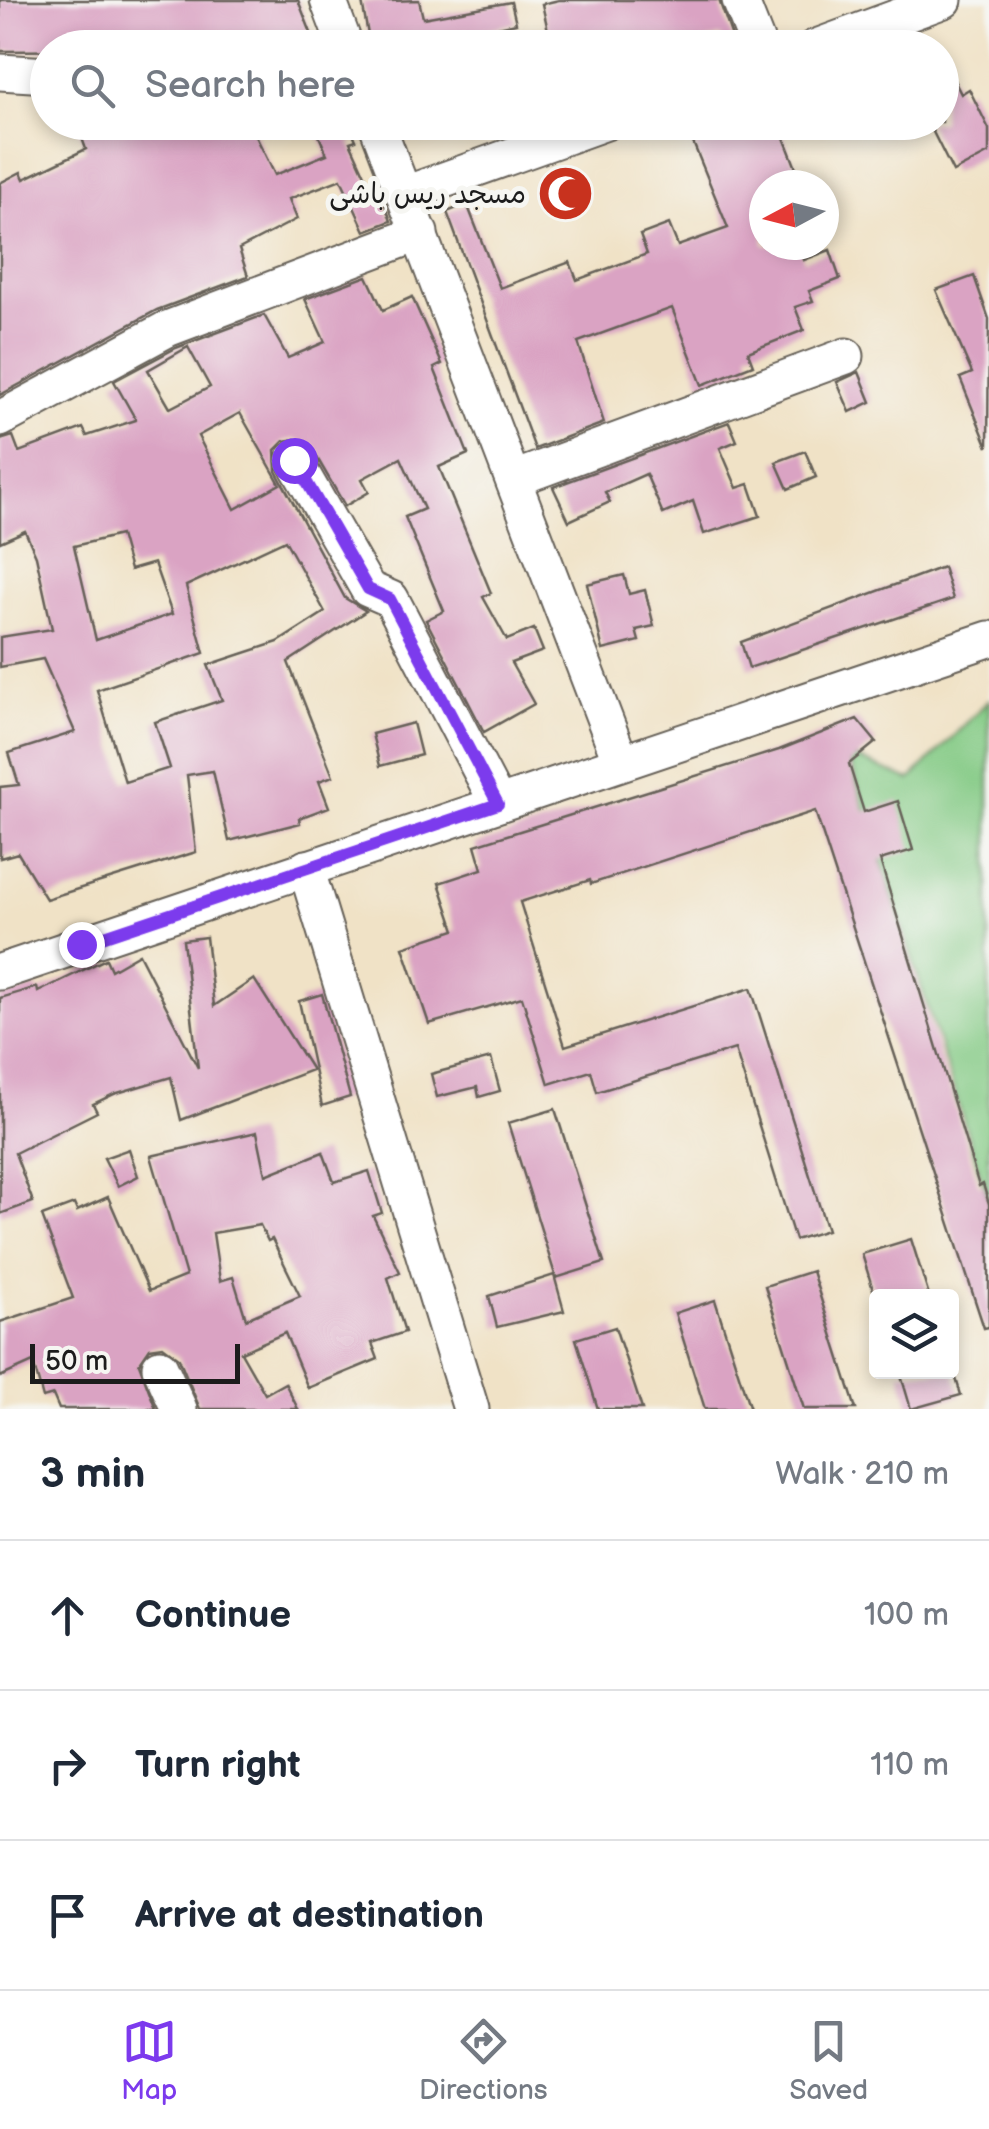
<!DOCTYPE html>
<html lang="en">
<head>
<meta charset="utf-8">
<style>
  :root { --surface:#fff; --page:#f6f6f7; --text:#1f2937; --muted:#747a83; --line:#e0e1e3; --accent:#7c3aed }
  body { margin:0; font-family:"Balsamiq Sans","Playpen Sans Arabic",sans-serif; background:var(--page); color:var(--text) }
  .controls { position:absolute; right:30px; bottom:30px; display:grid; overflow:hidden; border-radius:10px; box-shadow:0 5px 15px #0003 }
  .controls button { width:90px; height:90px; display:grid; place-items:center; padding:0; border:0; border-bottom:2px solid var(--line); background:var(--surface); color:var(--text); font:50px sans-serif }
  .compass { position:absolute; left:749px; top:170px; width:90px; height:90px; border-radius:50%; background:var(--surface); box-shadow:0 5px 15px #0003; rotate:263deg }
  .scale { position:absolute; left:30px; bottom:25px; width:210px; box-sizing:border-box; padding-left:10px; border:5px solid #1c1c1c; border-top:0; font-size:28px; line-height:35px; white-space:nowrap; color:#1c1c1c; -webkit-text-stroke:8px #f6f6f2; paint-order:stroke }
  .stop { position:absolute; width:30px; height:30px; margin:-22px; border:8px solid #7c3aed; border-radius:50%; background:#fff }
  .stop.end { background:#7c3aed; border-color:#fff; box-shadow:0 2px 10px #0008 }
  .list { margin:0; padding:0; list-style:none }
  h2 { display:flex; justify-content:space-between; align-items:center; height:130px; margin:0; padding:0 40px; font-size:42px }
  h2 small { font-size:32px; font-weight:400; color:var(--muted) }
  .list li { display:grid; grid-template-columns:65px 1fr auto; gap:30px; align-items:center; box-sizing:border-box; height:150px; padding:0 40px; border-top:2px solid var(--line) }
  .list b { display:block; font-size:38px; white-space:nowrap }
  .list em { font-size:32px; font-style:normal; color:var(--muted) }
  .icon { flex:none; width:55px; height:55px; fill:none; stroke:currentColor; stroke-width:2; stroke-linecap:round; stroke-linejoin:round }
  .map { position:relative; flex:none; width:989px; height:1409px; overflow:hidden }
  .search { position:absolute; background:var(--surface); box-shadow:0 5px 15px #0003; left:30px; right:30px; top:30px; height:110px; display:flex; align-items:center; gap:25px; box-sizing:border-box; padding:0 35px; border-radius:55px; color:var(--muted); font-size:38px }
  .sheet { height:580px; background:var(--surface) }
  nav { display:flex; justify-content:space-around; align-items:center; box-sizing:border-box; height:140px; border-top:2px solid var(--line); background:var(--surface); font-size:28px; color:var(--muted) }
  nav a { display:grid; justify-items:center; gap:5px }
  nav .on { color:var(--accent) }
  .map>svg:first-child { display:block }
  .green { fill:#84ca85; stroke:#507350; stroke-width:2.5 }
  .building { fill:#daa3c3; fill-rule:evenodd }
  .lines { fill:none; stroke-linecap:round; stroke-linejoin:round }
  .minor-casing { stroke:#666158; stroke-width:39 }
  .minor { stroke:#fff; stroke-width:35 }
  .route { stroke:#7c3aed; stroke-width:12 }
  .labels { text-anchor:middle; stroke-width:10; stroke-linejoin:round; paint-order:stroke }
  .poi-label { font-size:28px; fill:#1c1c1c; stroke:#f6f6f2; text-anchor:end }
</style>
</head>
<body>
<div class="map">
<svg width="989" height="1409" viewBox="0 0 989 1409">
  <rect width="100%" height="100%" fill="#f6f6f2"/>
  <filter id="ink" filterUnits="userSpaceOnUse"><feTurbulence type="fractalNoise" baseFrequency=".01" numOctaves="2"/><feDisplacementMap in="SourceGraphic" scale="20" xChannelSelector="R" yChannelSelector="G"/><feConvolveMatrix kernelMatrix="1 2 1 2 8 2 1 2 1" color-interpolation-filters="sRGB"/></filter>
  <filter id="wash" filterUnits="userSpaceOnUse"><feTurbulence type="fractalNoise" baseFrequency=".0048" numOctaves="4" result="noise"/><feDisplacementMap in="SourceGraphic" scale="40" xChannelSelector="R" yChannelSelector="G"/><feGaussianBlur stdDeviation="2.25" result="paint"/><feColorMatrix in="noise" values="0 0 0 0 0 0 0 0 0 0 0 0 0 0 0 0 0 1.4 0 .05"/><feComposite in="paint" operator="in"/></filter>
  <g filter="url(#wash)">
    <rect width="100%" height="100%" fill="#f0e2c6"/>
    <path class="green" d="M989,700V1202L848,755L910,780Z"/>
    <g id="blocks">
      <g class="building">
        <path d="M0,0H298L317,48L0,51Z"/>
        <path d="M419,0L423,18L511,2L516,23L485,30L487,42L456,48H390L388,37L369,40L362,2Z"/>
        <path d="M559,0H719L736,48H725L721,36L685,48H552L542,4Z"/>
        <path d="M942,56L961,94L969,89L989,129V153L953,172L928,122H942Z"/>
        <path d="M76,122H249L275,175L327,154L319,136L327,132L323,122H348L356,140L350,142L370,186L377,183L391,221L365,231L341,179L289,199L297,219L239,249L248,276L157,310L0,395V183L21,172L24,179L86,149Z"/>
        <path d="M735,122H778L796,168L773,177L776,185H764V245H799L804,260L830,250L840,279L809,291L813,301L795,307L804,330L748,352L753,365L702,385L672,308L578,342L604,423L535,449L447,212L467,204L500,288L570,262L577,280L647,254L640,235L669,224L678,246L728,228L692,140Z"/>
        <path d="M367,276L383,310L412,297L442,364L434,368L468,454L439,467L491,593L483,597L507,640L534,629L543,651L511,663L534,704L484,732L426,620L444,611L405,517L424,509L401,458L362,479L369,492L345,506L312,449L295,439L284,441L275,450L276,471L345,598L366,611L288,662L333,776L319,781L329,807L299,818L300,823L229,841L213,771L187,775L196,852L46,899L18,853L0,858V787L19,785L9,753L75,732L43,659L0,667V637L52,629L36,556L25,531L0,542V440L13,436L19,452L83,428L87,436L136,420L114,381L176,348L264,315L288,358L325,342L305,299ZM188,347L210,387L170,408L148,370ZM240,413L280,484L235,509L198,436ZM120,535L130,570L154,563L172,614L96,640L74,546ZM285,540L325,612L278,642L208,665L222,700L155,722L170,768L125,782L97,690L204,653L186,586Z"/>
        <path d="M974,276L989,319L988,447L960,378L972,373L936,290Z"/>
        <path d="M859,372L871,402L850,412L837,382Z"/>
        <path d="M729,422L737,441L720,448L737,488L749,484L760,516L704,534L693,501L663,514L646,474L605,492L610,502L569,521L553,487Z"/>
        <path d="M805,451L816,477L788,489L776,462Z"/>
        <path d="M943,567L953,599L749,668L741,642Z"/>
        <path d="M624,575L629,594L645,590L654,626L636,630L639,641L603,650L587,584Z"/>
        <path d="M857,719L876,742L849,764L864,812L898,801L913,850L880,860L979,1186L983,1184L989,1204V1327L984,1328L815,811L591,884L590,880L520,902L565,1046L751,988L827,1230L795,1240L735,1049L597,1092L591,1071L549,1084L522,997L429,1024L403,947L455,930L439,883L482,869L475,845L779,750Z"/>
        <path d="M413,723L421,755L380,766L372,734Z"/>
        <path d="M206,937L214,1006L254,979L312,1070L181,1120L171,1077L114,1094L93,1104L97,1112L15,1153L33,1202L0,1214V998L37,987L38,992L106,959L111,970L139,954L198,1068L183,940Z"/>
        <path d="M322,994L350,1097L322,1106L299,1001Z"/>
        <path d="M491,1058L500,1091L479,1097L477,1087L437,1097L431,1074Z"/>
        <path d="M555,1109L604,1263L556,1278L508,1123Z"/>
        <path d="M257,1132L266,1175L323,1152L334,1182L369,1171L382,1213L373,1216L400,1272L388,1278L405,1332L372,1343L378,1359L308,1388L285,1333L241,1352L265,1394L285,1383L298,1409H200L179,1358L163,1346L150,1348L139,1364L156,1409H59L53,1395L43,1398L33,1362L0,1377V1322L73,1298L42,1216L74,1204L77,1211L108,1197L149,1291L186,1276L151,1156ZM260,1225L268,1241L272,1239L300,1296L246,1319L233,1277L220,1281L213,1233Z"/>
        <path d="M129,1149L138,1176L118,1186L104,1158Z"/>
        <path d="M911,1239L929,1296H875L862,1254Z"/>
        <path d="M812,1271L856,1409H804L765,1286Z"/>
        <path d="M554,1275L564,1311L497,1327L489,1296Z"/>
        <path d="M715,1300L750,1409H705L675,1313Z"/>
        <path d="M615,1327L642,1409H598L576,1339Z"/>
        <path d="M900,1372H954L961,1395L911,1409Z"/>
      </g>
    </g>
  </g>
  <g filter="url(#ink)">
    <use href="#blocks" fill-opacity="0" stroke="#666158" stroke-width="2.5"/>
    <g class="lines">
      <defs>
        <g id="minor">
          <path d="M328,0L346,48"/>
          <path d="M740,0L759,48"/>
          <path d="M814,48L944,0"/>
          <path d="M0,72L48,75"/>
          <path d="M376,122L621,762"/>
          <path d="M405,194L606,122"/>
          <path d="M0,419L167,329L420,233"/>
          <path d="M294,460L368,589L391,599L498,804"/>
          <path d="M514,479L846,356"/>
          <path d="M306,868L471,1409"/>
          <path d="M0,972L989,639"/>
          <path d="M160,1367L179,1409"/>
        </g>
      </defs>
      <use href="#minor" class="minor-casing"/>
      <use href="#minor" class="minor"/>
    </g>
  </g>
  <g class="lines" filter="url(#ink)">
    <path class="route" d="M81,944L498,804L390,599L368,589L294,460"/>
  </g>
  <defs>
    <symbol id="mosque-disc" viewBox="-11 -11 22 22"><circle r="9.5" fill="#c8321e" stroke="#f6f6f2"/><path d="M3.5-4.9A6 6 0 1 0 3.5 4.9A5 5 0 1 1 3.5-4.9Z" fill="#fff"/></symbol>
  </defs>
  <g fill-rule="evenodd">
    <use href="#mosque-disc" x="534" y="162" width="63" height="63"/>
  </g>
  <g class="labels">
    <g class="poi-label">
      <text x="526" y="203">مسجد ریس باشی</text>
    </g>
  </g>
</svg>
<div class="controls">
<button><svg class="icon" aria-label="layers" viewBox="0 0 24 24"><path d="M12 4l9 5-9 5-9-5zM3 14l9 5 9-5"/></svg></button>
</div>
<svg class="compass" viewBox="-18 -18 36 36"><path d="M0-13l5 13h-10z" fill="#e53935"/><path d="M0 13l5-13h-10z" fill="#747a83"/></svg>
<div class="scale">50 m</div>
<div class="stop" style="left:294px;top:460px"></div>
<div class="stop end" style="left:81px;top:944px"></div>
<div class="search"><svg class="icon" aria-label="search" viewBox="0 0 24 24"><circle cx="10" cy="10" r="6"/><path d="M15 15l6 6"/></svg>Search here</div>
</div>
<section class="sheet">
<h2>3 min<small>Walk · 210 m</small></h2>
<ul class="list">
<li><svg class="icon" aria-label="ahead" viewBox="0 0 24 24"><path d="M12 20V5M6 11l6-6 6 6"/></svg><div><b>Continue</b></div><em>100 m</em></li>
<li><svg class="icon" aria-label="right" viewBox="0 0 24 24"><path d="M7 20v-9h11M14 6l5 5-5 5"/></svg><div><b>Turn right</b></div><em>110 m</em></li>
<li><svg class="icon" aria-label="arrive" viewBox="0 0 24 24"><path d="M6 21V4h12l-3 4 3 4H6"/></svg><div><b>Arrive at destination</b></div></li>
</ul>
</section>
<nav>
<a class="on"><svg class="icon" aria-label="map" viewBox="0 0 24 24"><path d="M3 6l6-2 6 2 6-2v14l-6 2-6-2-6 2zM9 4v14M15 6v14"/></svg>Map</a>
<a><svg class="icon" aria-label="directions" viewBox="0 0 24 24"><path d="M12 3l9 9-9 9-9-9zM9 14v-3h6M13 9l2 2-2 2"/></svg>Directions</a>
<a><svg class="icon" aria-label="saved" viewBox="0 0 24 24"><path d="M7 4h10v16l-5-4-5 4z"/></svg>Saved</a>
</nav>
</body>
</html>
